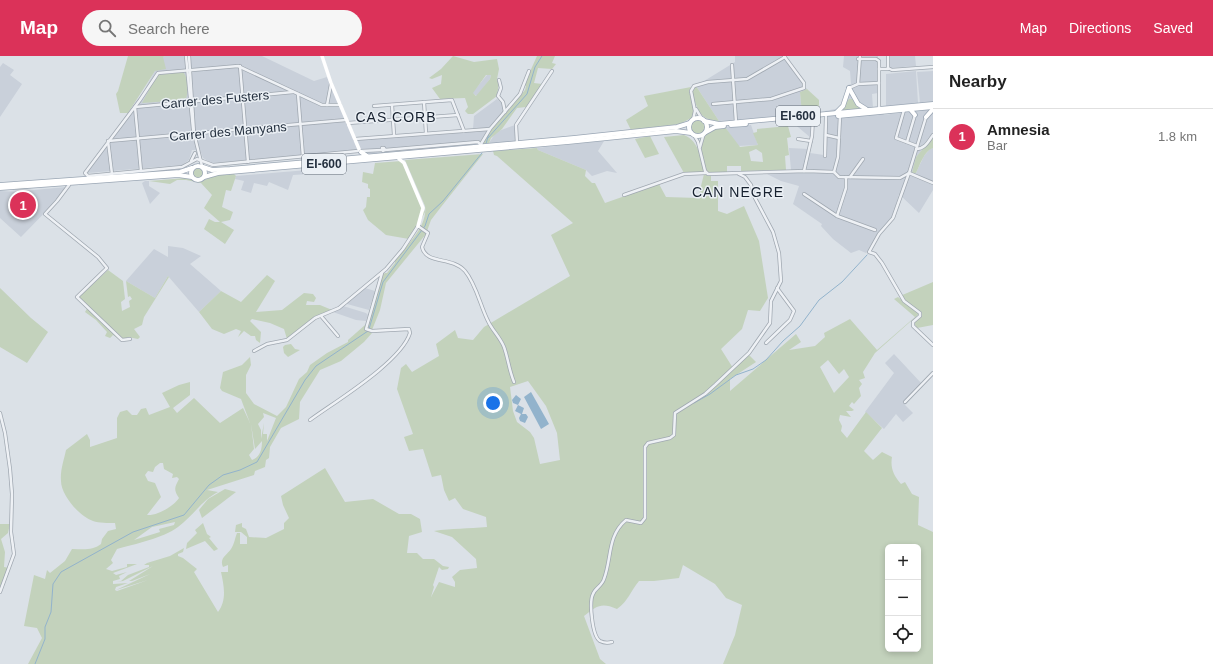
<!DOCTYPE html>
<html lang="en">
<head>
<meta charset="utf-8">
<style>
  :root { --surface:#fff; --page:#f6f6f6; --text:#222; --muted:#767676; --line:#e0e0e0; --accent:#db3259 }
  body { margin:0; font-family:Helvetica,sans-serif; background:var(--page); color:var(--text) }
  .controls { position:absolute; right:12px; bottom:12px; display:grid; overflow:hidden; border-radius:6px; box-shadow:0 2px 6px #0003 }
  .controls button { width:36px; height:36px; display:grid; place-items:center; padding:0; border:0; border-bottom:1px solid var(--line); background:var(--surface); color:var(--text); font:20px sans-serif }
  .you { position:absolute; left:493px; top:347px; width:14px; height:14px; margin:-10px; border:3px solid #fff; border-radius:50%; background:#1a73e8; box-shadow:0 0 0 6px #1a73e833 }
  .badge { display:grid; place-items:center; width:26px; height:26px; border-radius:50%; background:var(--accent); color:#fff; font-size:13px; font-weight:700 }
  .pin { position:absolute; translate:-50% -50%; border:2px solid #fff; box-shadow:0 1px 4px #0006 }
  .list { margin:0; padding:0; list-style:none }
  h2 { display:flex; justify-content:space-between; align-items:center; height:52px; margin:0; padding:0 16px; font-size:17px }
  h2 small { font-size:13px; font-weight:400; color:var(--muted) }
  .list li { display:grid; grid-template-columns:26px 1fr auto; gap:12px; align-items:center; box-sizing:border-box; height:56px; padding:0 16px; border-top:1px solid var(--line) }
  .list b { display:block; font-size:15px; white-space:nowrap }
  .list p { margin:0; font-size:13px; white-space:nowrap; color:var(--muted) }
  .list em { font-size:13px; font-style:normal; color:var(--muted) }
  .icon { flex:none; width:22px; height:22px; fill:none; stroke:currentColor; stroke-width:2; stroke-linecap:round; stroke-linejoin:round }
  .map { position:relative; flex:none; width:933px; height:608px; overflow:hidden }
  header { display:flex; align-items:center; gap:24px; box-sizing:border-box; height:56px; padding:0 20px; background:var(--accent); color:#fff }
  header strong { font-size:19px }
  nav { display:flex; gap:22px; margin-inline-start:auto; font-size:14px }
  .search { width:280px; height:36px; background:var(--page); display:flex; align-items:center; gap:10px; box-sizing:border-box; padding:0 14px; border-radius:22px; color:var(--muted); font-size:15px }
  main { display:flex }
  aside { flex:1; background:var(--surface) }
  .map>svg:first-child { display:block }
  .built { fill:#c9d0da }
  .green { fill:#c3d2bc; fill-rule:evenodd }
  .water { fill:#92b3cc }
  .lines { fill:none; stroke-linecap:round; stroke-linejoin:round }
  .stream { stroke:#92b3cc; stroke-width:1 }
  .street-casing { stroke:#a0a8b1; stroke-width:4 }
  .primary-casing { stroke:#9aa6b4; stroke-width:5.5 }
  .street { stroke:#eef1f5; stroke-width:2.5 }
  .secondary { stroke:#fff; stroke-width:3.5 }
  .primary { stroke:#fff; stroke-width:4 }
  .labels { text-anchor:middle; stroke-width:3; stroke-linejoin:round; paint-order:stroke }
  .shield { fill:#ebf0f5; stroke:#606a76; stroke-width:1 }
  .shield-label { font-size:12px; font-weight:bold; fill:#24303f }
  .street-label { font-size:13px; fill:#24303f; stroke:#ebf0f5 }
  .neighbourhood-label { font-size:14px; letter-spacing:1px; fill:#17212f; stroke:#ebf0f5 }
</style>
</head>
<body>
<header>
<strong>Map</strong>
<div class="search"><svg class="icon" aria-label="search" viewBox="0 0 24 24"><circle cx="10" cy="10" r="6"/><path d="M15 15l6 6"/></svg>Search here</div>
<nav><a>Map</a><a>Directions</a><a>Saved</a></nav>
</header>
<main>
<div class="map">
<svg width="933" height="608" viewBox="0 0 933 608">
  <rect width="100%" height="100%" fill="#dbe1e7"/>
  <g class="built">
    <path d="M165,0H262L314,25L327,21L354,83L469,76V73H473L474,60L497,43L503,48V56L479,88L369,98L366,95L211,107L203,102L200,94H192L189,104L182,109L88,117L87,114L143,36L163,1Z"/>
    <path d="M735,0H783L807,33L800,36L802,58L719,65L696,30L735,6Z"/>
    <path d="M844,0H878V37L872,38L873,52L886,56L883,59L933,53V78L923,90L925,91L916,101V117L924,100L930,93L933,92V134L919,157L899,138L892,163L866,197L859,194L851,197L833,183L821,170L822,168L793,148L799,130L781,125L767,118V114H791L789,92L809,93L810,97L824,99L825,55L840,52L846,41L848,29L851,28L850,15L843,11Z"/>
    <path d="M889,0H915L916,10L890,12Z"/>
    <path d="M3,7L14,14L10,19L22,28L0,61V11Z"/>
    <path d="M916,15L918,47L886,50V18Z"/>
    <path d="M933,15V46L920,47L917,16Z"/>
    <path d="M487,19H491L490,23L477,40L472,37Z"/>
    <path d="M812,64L811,82L792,66Z"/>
    <path d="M515,69L516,85L489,87L496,76Z"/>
    <path d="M751,69L758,89L738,90L725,71Z"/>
    <path d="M604,85L598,95L617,117L607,115L592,120L586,114L538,94L537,92Z"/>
    <path d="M343,111L340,116L293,119L288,134L269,126L267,130L254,127L251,137L241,134L244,125L235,123L236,120Z"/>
    <path d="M145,125H149V130L160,137L150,148L142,127Z"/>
    <path d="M66,131L56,145L21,181L0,162V135L23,136V135Z"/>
    <path d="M168,190L183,192L201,200L190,208L221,235L199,256L168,220L155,242L126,225L154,193L168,201Z"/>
    <path d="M365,232L375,235L369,254L347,248L346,247Z"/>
    <path d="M343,250L366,257L368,259L366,265L356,264L333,256Z"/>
    <path d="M894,298L922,328L921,331L905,349L913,357L903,366L896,358L884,373L865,356L894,317L885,307Z"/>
  </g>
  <g class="green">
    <path d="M128,0H165L163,1L166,13L155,15L128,57H120L116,38L118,35Z"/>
    <path d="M453,0L474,6L497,3L499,13L497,23L499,27L497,40L473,58H468L465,55L468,51L465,42L440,43L432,32L441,28L442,19L432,23L429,22L441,13ZM486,19H491L490,23L476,40L473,37Z"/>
    <path d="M537,0H555L552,7L556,8L552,13L538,12L534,27L542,28L526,51L517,52L502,73L491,82L489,87L482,88L489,77L525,34L526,30L524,29Z"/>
    <path d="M183,16C188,20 189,39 185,44L142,47L157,19Z"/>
    <path d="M696,30L719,65C699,65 696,51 692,34Z"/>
    <path d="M691,31L689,35L693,50V61L680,68L631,74L626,64L648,50L644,40Z"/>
    <path d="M807,33L819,44V56L802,58L800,36Z"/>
    <path d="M849,43H853L863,53L840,55Z"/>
    <circle cx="698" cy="71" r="7"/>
    <path d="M788,70L791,81L787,82L789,99L785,100L786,114L741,115V110H727V116H707C699,93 696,75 725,71L740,91L758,89L753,77L757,76V73ZM756,93L762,97L763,106L751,105L749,96Z"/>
    <path d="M684,79C699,85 701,102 704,116L684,117L664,81Z"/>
    <path d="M650,80L659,98L645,102L635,83Z"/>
    <path d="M933,81V92C924,95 920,109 916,117H912L916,101Z"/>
    <path d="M537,92L538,94L586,114L585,120L592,127H595L605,147L659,128L666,141L698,142L704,118L711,119V125H718V155L727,158L744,150L759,185L768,242L760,255L748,254L742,273L721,293L733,312L748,298L756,306L730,323V335L796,278L801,286L789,294L815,290L825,281L824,277L850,263L877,294L915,261L894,243L898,241L919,258L875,297L863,316L865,322L859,324L862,328L859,332L861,340L854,348L852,346L849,350L854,354L852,355H846L851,361L840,359L839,364L842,370L841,375L847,382L866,356L882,372L864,395L873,404L882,396L892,401C890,412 894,420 901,428L905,426L912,438L919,441L918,469L933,476V608H723L735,579L742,549L726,542L715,528L683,509L679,522L654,525H639C630,536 629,544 617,553C601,546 597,550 584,560L600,603L606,608H28L42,582L37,572L24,570L34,519L45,523L47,514L50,517L65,505L72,493C83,493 92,495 101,488L102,483L108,475L116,473L115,467C108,467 99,467 93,465C79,460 61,439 61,425C60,414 64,404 66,394L87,378L90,384V391L117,382V362L120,356L127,354L132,359H137L141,353L146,352L149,359L170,351L162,337L179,329L190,326V339L173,352L177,357L194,342L220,367L243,352L250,367L241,343L222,335L220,332L223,316L242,309L250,301L251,309L246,319V337L254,348L277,360L286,351L299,323L307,316L310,309L327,297L348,286V284L365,269V274L372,277L364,286L341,305L320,314L300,346L299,363L281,372L270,391L269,402L266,404L265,411L255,415L254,419L207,434L218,436C202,444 193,460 178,471C163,482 135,488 117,493L111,504L113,507L106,513L112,515L127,511V508H137L113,517L116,519L127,516L119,520L120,523L113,525V528L128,527L116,531L115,534L117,535L148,524L116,534L150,518L132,525H129L153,510L123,525L116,526L121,525L128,519L149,511V509H144L147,507L170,500L184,492L183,496L178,498V500L183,502L197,513L194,516L218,556C227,544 224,530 221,516H228V509L223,511C219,502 227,499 231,493C234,489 235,482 237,477H240V488H247V481L241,476H235L236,469L242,467V471L246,473L249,481L266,482L284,473V467L289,462L283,449L281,440L325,412L345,446L373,443L399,458H411L420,463L422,476L409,480L407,497H417L423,503H434L443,510L449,511L448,513L442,514L439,511L433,529L434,531L431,541L439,526L455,531V526L452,521L460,514L477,512L476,503L452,481L434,475C452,472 468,473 487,471L486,461L463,453L455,442L449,445L444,434L441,419L432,421L423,393L409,395L404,381L413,378L397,333L401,312L406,308L412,316L439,300L436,288L455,274L458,282L473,284L484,271L570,220L551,179L573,167L497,100L494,99L493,95ZM828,304L839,318L844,313L849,321L834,337L820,311ZM528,325L546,350L557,377L560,404L540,408L534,382L530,376L517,366L513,355L510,331ZM263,357L276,362L267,385V378H263L264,367L261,383V374L258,368L264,361ZM251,368L255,393L262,385C262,394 260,401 252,404L249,399L254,393ZM160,407H163L164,413L173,418L172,422L177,421L179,423C175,431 173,433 179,442C174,450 157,460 147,459L161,441L155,427L148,425L145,419L148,415L153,416L155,411ZM175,466L174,469L159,473L160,476L134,484L152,471ZM888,491H918V593H888Z"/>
    <path d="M483,98L441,151L431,164L426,178L386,227L380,254L372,274L366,273L381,220L385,217H387L395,207V204C407,189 428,170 425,150L405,104Z"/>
    <path d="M402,105L425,156L420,166L409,183L386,179L368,164L363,154L366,151L367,141H370V133L368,132V128L362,126L363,116L373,118L375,107Z"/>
    <circle cx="198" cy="117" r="6"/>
    <path d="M234,118L236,120L231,135L226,134L222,151L233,156L230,164L221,166L234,174L225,188L204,173L209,163L215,166H220L204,152L212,139L201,127L186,124H177L170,128L149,125L185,122L200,126L216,119Z"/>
    <path d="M108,214L123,225L125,243L121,246L122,255L130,251L129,245L132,243L130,240L128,241L126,225L155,242L168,220L169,221L144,261L142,269L134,273L140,281L138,283L128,281L124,284L120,281L119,283L113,279L110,282L105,280L107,276L96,264L85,256L88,251L79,241Z"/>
    <path d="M267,219L275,225L256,256L282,254L304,237L313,238L316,242L314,246L307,245L306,249H320L332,254L316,260L287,283L284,273L270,267L252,263L250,265L261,276L260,287L256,284L255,280H251L244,275L238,281L241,275L236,273L224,278L212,273L199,256L221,235L241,246Z"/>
    <path d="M933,226V269L917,272L914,267L922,257L908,248L900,240Z"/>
    <path d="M0,232L31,262L48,276L27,307L0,291Z"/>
    <path d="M291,288L295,293L300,294L288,301L284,297L283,291L285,289Z"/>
    <path d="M225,433L236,436L202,462L199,454L208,443Z"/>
    <path d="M203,467L207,478L211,481L209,482L218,493L214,495L205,485L186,493L187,487L197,477L195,474Z"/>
    <path d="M0,468H10L8,477L1,483L5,496L4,511L10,512L3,528L0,530Z"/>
  </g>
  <g class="water">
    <path d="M531,336L549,368L541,373L524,341Z"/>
    <path d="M516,339L521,343L518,349L524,352L522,358H526L528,361L525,367L520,365L519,362L521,358L515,355L518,349L513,347L512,344Z"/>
  </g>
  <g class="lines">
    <g class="stream">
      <path d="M488,82L527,38L535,11L542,0"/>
      <path d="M486,88L489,77"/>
      <path d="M369,273L383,226L425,170L429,158L443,145L482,97"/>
      <path d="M694,347L710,338L736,319L753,313L766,304L783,285L800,270L819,244L842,226L867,199"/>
      <path d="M35,608L45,583V571L51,556L53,528L61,516L133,476L184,459L209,429L223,419L240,414L257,406L305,324L316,310L368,275"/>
    </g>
    <defs>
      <g id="street">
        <path d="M186,0L193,73L202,110"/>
        <path d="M189,0L194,77"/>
        <path d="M888,0V12L892,14L933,11"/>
        <path d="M858,3H876L879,5V53"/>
        <path d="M732,9L736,66"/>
        <path d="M240,10L248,106"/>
        <path d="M879,13H888"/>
        <path d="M499,24L501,32L498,40L503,46L505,56"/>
        <path d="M858,28L860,0"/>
        <path d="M849,32L858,28L879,27"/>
        <path d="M298,38L303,101"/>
        <path d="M424,46L426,77"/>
        <path d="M713,48L771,43L804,32V27L784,0"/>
        <path d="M327,49L331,28"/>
        <path d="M340,49H322L238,10L158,17L140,44L85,117L88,120L182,111L197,103L213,109L358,95"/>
        <path d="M392,49L394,79"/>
        <path d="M374,50L452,44L464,75"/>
        <path d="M696,53L702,63"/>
        <path d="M904,54L896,82L917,90"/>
        <path d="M926,61L909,117L893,162L879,178L869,196L875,198L882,207L904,245L920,257V260L913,266V270L933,289"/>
        <path d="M693,64L695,55L691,35L694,30L708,26L747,23L785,1"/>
        <path d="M348,67L458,59"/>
        <path d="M694,79L698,86L705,115L708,118L807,115L834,116L839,121L900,122L909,117"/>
        <path d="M826,79L839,82"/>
        <path d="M355,83L490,73"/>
        <path d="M798,83L811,85"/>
        <path d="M108,85L346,64"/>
        <path d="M108,85L112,118"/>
        <path d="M907,86L915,59"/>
        <path d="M517,87L516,69L552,15"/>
        <path d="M481,88L490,73L520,38L529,15"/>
        <path d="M700,91L704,77"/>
        <path d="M382,92H384L385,94L383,95Z"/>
        <path d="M916,93C925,93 928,86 933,79"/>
        <path d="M385,94L478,86L482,90"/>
        <path d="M361,95L382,94"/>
        <path d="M825,100L826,61"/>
        <path d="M191,105L195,97"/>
        <path d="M141,115L135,51L293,36"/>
        <path d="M804,115L812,80L813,62"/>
        <path d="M834,116L838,101L840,60"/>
        <path d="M909,117L933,127"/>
        <path d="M850,121L863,103"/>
        <path d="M69,129L57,145L45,158L98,201L107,212L77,241L122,284L130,283"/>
        <path d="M804,138L837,160L846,132V121"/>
        <path d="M624,139L684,118L706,117"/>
        <path d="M837,160L875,174"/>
        <path d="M321,260L338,280"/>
        <path d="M766,287L790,264L794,255L777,232"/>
        <path d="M254,295L267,288L287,284L315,262L339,252L386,213L403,193L418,170L428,177L422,191C426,209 452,200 465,215C476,228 480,249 488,265C492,274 500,281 504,291C508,302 509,314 514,326"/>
        <path d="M905,346L933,317"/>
        <path d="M0,357L5,377L10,413L12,438L11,476L14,498L0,536"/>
        <path d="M310,364C336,345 401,306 410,277L409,273L372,275L366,273L382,217"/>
        <path d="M612,586C608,587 604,587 600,585C592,580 589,546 593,538C595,532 602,530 604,523C612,502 607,480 626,464L641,467L645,462V391L648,387L670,382L674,379L675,357L705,338L715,329L749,297L770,267L771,245L781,225L779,197L773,176L755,142L751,129L745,121L739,118"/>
      </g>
      <g id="primary">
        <path d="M849,32L858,48L866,53"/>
        <path d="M910,53L915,59"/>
        <path d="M836,57L843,50L849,32"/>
        <path d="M838,60L933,51"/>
        <path d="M926,61L933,53"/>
        <circle cx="698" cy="71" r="9"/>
        <path d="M704,65L719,68L933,48"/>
        <path d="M783,65L816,62"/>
        <path d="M731,69L746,68"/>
        <path d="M706,76L715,71L724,70"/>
        <path d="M361,96L367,100"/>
        <circle cx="198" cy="117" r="7"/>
        <path d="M203,111L212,114L230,113L574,82L677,71L690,67"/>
        <path d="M204,121L218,117L568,86L676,75L691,77"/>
        <path d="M0,129L180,116L192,112"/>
        <path d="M0,132L178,119L192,121"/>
      </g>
    </defs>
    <use href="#street" class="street-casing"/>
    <use href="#primary" class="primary-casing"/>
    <use href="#street" class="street"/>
    <g class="secondary">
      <path d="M322,0L331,27L359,93"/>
      <path d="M399,103L404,107L423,152L418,170"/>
    </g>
    <use href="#primary" class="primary"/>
  </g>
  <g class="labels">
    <g class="shield">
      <rect x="776" y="50" width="44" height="20" rx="3"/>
      <rect x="302" y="98" width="44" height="20" rx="3"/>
    </g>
    <g class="shield-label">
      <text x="798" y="64">EI-600</text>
      <text x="324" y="112">EI-600</text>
    </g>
    <g class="street-label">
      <text transform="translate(215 43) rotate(-5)" y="5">Carrer des Fusters</text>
      <text transform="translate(228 75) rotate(-5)" y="5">Carrer des Manyans</text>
    </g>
    <g class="neighbourhood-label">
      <text x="396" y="66">CAS CORB</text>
      <text x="738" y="141">CAN NEGRE</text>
    </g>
  </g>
</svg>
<div class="controls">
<button>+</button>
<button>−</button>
<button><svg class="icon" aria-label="locate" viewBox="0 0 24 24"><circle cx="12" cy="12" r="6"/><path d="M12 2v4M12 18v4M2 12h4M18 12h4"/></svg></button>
</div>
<div class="you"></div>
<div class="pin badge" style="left:23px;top:149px">1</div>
</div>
<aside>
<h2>Nearby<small></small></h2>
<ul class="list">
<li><span class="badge">1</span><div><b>Amnesia</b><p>Bar</p></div><em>1.8 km</em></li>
</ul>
</aside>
</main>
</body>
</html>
